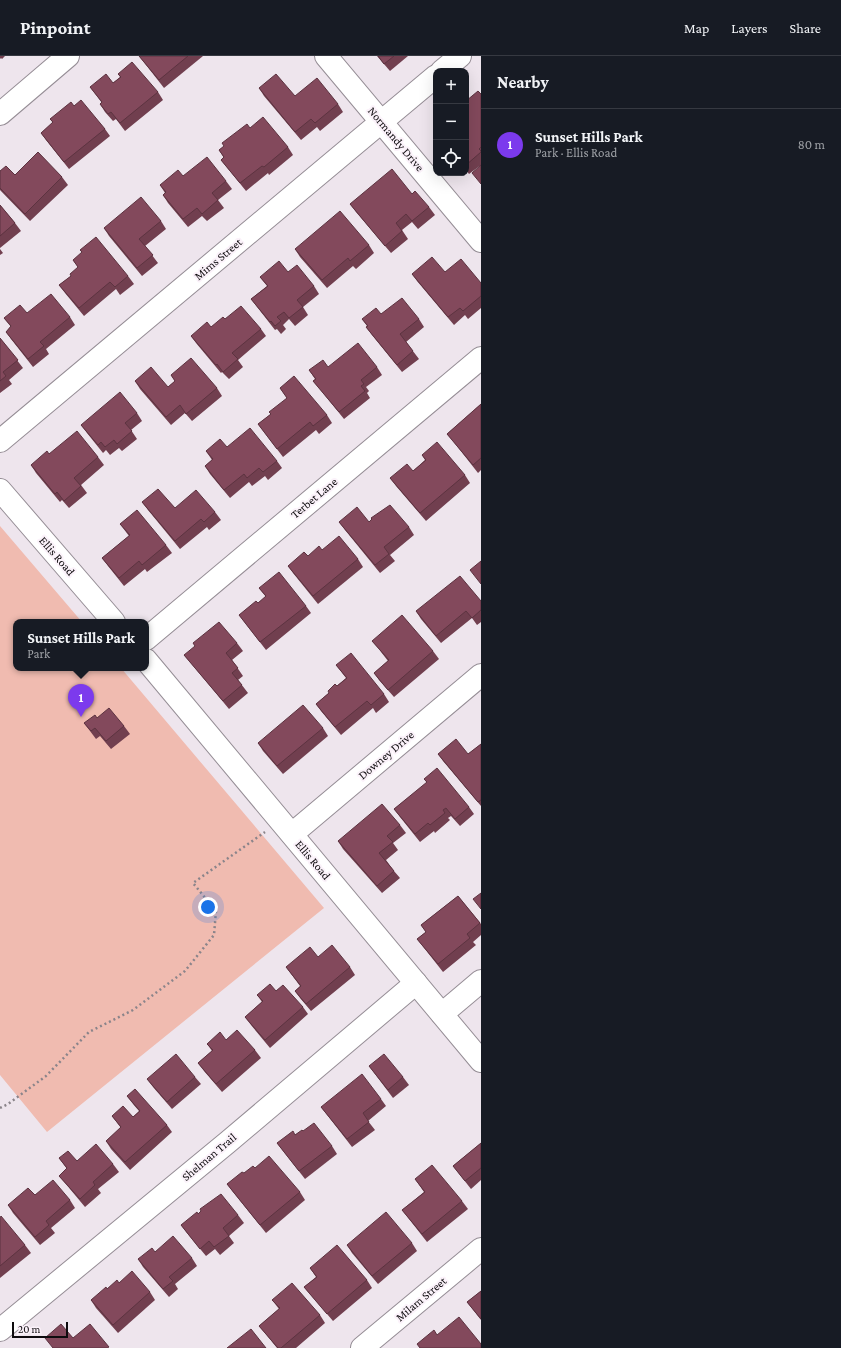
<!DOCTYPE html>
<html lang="en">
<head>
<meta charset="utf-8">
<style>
  :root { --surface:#171b24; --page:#242831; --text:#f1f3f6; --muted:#9ea1a6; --line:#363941; --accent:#7c3aed }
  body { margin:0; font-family:"Crimson Pro",serif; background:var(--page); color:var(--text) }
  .controls { position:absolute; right:12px; top:12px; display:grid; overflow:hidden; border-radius:8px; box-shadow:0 4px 16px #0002 }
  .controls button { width:36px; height:36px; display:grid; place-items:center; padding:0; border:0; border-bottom:1px solid var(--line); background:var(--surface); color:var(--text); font:20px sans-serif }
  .scale { position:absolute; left:12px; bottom:10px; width:56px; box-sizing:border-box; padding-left:4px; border:2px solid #0e0b0e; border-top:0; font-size:11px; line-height:14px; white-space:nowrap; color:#0e0b0e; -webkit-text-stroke:3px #fbf2fa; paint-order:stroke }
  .you { position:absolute; left:208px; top:851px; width:14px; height:14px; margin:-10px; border:3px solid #fff; border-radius:50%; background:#1a73e8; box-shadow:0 0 0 6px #1a73e833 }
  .badge { display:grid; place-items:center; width:26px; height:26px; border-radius:50%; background:var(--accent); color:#fff; font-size:13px; font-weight:700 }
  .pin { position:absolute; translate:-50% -33px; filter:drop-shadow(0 1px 2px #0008) }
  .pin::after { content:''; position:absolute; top:21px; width:14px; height:12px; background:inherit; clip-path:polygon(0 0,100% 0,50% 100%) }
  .popup { position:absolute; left:13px; top:563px; width:136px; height:52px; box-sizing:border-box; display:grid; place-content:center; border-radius:8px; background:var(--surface); filter:drop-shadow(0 1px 3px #0005); font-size:13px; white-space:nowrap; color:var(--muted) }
  .popup b { font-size:15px; color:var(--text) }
  .popup::after { content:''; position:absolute; left:50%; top:100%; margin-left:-8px; border:8px solid transparent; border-top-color:var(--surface) }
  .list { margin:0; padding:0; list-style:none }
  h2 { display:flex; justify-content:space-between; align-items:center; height:52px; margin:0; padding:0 16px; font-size:17px }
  h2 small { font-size:13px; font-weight:400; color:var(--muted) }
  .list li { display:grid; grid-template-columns:26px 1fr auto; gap:12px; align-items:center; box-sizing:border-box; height:72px; padding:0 16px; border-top:1px solid var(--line) }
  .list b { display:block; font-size:15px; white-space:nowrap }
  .list p { margin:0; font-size:13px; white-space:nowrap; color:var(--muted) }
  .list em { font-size:13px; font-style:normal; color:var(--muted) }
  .icon { flex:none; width:22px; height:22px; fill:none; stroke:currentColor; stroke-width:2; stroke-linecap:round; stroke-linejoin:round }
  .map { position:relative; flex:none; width:481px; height:1292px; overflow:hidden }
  header { display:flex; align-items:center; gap:24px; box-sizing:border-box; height:56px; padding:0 20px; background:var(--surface); border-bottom:1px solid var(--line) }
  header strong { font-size:19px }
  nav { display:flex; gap:22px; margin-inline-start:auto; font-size:14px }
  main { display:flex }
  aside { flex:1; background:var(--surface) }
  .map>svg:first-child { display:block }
  .green { fill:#f0bbb0 }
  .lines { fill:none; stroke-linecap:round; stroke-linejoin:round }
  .street-casing { stroke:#958d95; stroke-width:24 }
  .path { stroke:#8a848a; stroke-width:2.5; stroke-dasharray:2 3; stroke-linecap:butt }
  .street { stroke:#fff; stroke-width:22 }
  .wall { fill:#713f4f }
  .building { fill:#83495c; stroke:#5c3340 }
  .labels { text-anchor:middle; stroke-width:4; stroke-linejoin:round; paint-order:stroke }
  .street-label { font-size:12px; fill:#0e0b0e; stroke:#fbf2fa }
</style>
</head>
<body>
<header>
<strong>Pinpoint</strong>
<nav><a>Map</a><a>Layers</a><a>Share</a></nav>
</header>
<main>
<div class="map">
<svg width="481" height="1292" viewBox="0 0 481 1292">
  <rect width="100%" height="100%" fill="#eee5ed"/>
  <path class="green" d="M0,470L82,566H16V612H121L324,852L47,1076L0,1019Z"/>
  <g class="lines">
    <defs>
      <g id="street">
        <path d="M326,0L481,185"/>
        <path d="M442,15L460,0"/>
        <path d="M0,58L68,0"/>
        <path d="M0,385L436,20"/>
        <path d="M0,434L114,566"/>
        <path d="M146,583L481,302"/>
        <path d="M146,604L481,1005"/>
        <path d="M292,778L481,619"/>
        <path d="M442,958L481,925"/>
        <path d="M0,1274L228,1086L416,927"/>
        <path d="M362,1292L481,1193"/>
      </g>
    </defs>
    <use href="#street" class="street-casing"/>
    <path class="path" d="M0,1052L8,1048L46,1020L89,976L133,954L185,915L214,879L216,855L193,827L265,776"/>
    <use href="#street" class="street"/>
  </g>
  <g class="wall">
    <path d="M0,0H5L2,3L1,2L0,3Z"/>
    <path d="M139,0H203L164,32Z"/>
    <path d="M377,0H408L390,15Z"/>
    <path d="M118,18L158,36L163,44L125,75L116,63L113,65L105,56L100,48L102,47L90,31L113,27L120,21Z"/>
    <path d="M259,32L295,40L338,48L343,56L320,75L317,71L301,84L264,40Z"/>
    <path d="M481,38V109L469,118L466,114V45Z"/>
    <path d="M74,50L105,73L110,80L69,113L46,84L41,77L53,67L50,63Z"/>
    <path d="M250,72L288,91L293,99L269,119L268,117L246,135L221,104L224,102L219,94Z"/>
    <path d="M0,115L15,119L62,121L68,129L30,165L0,134Z"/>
    <path d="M183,120L226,125L232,133L218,144L224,152L207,165L202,160L188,171L168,147L163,139L165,137L160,129Z"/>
    <path d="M412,138L429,151L435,159L418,173L412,166L402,174L408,183L391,197L356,156L350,148Z"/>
    <path d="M0,149L15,167L21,175L0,192Z"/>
    <path d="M161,165L166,173L145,190L158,207L142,220L109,180L104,172Z"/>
    <path d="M369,189L374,197L356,213L353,210L327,232L300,201L295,193Z"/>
    <path d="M0,193L3,197L0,199Z"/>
    <path d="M73,204L128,220L134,228L120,239L116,233L84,260L65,237L59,229L71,220L78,211Z"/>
    <path d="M288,216L314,230L319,238L303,251L308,259L295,270L289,263L283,269L286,273L281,278L277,273L275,274L251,243L267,230L260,221Z"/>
    <path d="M445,216L481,227V252L468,263L465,259L454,269L417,225L412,218Z"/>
    <path d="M27,257L70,261L75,269L46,293L49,298L33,311L11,283L6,276L11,271L4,262Z"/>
    <path d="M225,263L261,273L266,280L238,304L243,311L229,323L222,316L221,317L196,287L191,280L211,271Z"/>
    <path d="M362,263H419L424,271L406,286L419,303L402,316L372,279L366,271L367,270Z"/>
    <path d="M0,282L23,312L9,324L12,328L0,337Z"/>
    <path d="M328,311H377L382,319L366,331L369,335L367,337L370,342L344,363L319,332L313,325L315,323L309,314Z"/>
    <path d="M171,319L217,332L222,340L192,365L185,357L171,369L140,333L135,325L168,331L175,325Z"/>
    <path d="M280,332L327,359L332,367L319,378L316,374L283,401L258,368L271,358L287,342Z"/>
    <path d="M481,348V414L478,417L453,385L447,378Z"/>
    <path d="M137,357L142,365L131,374L137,383L122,395L119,392L110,399L106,394L103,397L87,377L81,369Z"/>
    <path d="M227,391L277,405L282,412L268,424L265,420L252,430L249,426L230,442L210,418L205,410L212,404L206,395Z"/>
    <path d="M49,398L98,401L104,409L81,429L87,437L69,452L62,444L60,446L36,417L31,409Z"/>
    <path d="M422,399L465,419L470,427L426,465L396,430L390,422L413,415L425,404Z"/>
    <path d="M142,446L175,452L215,456L221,464L209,474L207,471L180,493L148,454Z"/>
    <path d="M339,466H369L409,471L414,479L390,499L395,505L380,517L345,474Z"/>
    <path d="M120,468L166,489L172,497L147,516L145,513L124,530L108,510L102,502L129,480Z"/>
    <path d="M322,494L358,503L363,511L318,548L293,517L288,510Z"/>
    <path d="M259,532L306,550L311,557L266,594L239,559L258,547L266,541Z"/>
    <path d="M481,545V566L477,569L472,562L441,587L421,563L416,555Z"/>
    <path d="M372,585L433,595L439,603L394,641L379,624L374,617L388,605L378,592Z"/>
    <path d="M237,587L243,595L232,604L243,620L238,624L248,637L229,653L190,606L184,599Z"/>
    <path d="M336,609L384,638L389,646L376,657L373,652L341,679L321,655L316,648L346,622Z"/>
    <path d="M97,662L124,670L130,678L111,693L100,680L96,683L84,667Z"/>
    <path d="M323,672L328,680L283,718L263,695L258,687Z"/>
    <path d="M481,688V750L443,705L438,698H468Z"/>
    <path d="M424,723L469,751L474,758L460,770L451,760L448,762L450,764L435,777L434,775L420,786L400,761L394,753L427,727Z"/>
    <path d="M400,769L406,777L393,787L398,794L386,804L394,815L400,822L382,837L343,793L338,785Z"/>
    <path d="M458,840L481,868V879L473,886L476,889L443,916L417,883L426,876L421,869Z"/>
    <path d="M318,901L350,911L355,919L311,955L300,942L295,935L300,930L286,911Z"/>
    <path d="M276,935L303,951L308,958L270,992L251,969L245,961L262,946L257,939Z"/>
    <path d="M226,984L255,994L261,1002L222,1036L204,1015L198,1007L212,995L207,988Z"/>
    <path d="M369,1010L403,1021L409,1029L393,1042Z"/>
    <path d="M195,1021L201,1028L172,1053L153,1031L147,1023Z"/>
    <path d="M127,1040L167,1069L172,1076L130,1114L111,1093L106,1085L121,1072L112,1060L133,1061L139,1055L133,1048Z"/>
    <path d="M381,1043L386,1050L368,1065L375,1074L352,1091L321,1051Z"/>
    <path d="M303,1075L332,1090L337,1098L305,1123L277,1087Z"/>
    <path d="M481,1087V1124L471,1133L453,1110Z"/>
    <path d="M59,1102L77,1105L113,1108L119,1116L98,1133L101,1137L85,1151L65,1127L59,1120L67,1113Z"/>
    <path d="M255,1112L300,1136L305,1144L266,1177L233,1136L227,1128L244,1117Z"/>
    <path d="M415,1123L462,1145L468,1153L427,1186L402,1154L424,1136Z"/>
    <path d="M35,1139L70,1144L75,1152L51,1172L55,1177L40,1189L13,1157L8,1149Z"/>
    <path d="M198,1158L238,1159L244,1167L229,1180L234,1187L220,1199L215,1193L206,1200L187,1177L181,1169Z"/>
    <path d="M0,1162L25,1189L31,1197L0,1222Z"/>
    <path d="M412,1187L417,1195L378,1228L352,1197L347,1189Z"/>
    <path d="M192,1202L197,1210L175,1228L178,1233L169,1241L143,1211L138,1203Z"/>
    <path d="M310,1212L367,1224L372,1232L333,1265L310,1238L304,1231L316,1221Z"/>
    <path d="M119,1227L150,1236L155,1244L118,1277L96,1252L91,1244L107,1233Z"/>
    <path d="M481,1235V1264L467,1246Z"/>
    <path d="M272,1244L320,1259L325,1267L296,1292H277L265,1277L259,1270L279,1253Z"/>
  </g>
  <g class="building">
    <path d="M139,0H188L159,24Z"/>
    <path d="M378,0H394L384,8Z"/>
    <path d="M132,6L158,36L120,67L111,56L108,58L100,48L102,46L90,31L106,18L113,27L121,21L118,18Z"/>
    <path d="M276,18L295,40L317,22L338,48L315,67L311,63L295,76L259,32Z"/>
    <path d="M478,35L481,38V91L479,93L481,95V96L466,109V45Z"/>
    <path d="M81,44L105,73L64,106L41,77L53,66L50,63L71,46L74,50Z"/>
    <path d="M263,61L288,91L264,111L262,110L240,127L221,104L224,101L219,94L224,90L222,87L247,68L250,72Z"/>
    <path d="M38,96L62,121L25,158L0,132V115L6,110L15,119Z"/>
    <path d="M207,101L226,125L212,137L218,144L202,158L197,152L183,163L163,139L166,136L160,129L178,114L183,120Z"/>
    <path d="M481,109V128L472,117Z"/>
    <path d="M392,113L412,138L415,135L429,151L412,165L406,158L396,167L402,175L385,190L350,148Z"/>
    <path d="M141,141L161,165L139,183L153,199L137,212L104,172Z"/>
    <path d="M0,149L15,167L0,180Z"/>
    <path d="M340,155L369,189L350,205L348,202L322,224L295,193Z"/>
    <path d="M96,181L128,220L115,231L110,226L79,252L59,229L71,220L70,218L78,211L73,204L82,196L80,194Z"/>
    <path d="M432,201L445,216L461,203L481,227V240L463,255L460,252L448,261L412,218Z"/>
    <path d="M279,205L288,216L297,209L314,230L297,244L303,251L289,262L284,256L277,261L281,265L275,270L271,265L270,266L251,243L268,230L260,221Z"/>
    <path d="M51,238L70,261L40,286L44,290L28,303L6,276L11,270L4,262L20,249L27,257Z"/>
    <path d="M402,242L419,263L400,278L413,295L397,309L366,271L368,270L362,263L376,252L381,258Z"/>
    <path d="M241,250L261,273L232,297L238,303L223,316L217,308L216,309L191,280L207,266L211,271L223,261L225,263Z"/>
    <path d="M0,282L18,304L3,316L6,320L0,325Z"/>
    <path d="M358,287L377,311L361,324L364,328L361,330L365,335L339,356L313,325L316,323L309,314L323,304L328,311Z"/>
    <path d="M191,302L217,332L186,358L180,349L166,361L135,325L151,311L168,331L175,325L171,319Z"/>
    <path d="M294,320L327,359L313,370L310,366L277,393L258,368L271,358L269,356L287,342L280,332Z"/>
    <path d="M120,336L137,357L125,367L132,375L117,388L114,384L105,391L101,386L98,389L81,369Z"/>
    <path d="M481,348V402L473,409L447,378Z"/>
    <path d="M250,372L277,405L263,416L259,412L247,422L244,418L224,434L205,410L213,403L206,395L220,383L227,391Z"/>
    <path d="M77,375L98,401L74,422L81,430L64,445L57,436L55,438L31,409L47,395L49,398Z"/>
    <path d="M437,386L465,419L420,457L390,422L407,408L413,415L426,404L422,399Z"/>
    <path d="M158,433L175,452L196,434L215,456L204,466L201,463L175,485L142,446Z"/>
    <path d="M390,449L409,471L384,491L389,498L375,509L339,466L357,451L369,466L372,463L371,462Z"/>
    <path d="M137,454L166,489L142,509L139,505L119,522L102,502L130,479L120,468Z"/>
    <path d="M339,480L358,503L313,540L288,510L304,496L308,500L319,490L322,494Z"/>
    <path d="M481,505V528L470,514Z"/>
    <path d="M279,516L306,550L260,586L239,559L256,545L258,547L266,540L259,532Z"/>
    <path d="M460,520L481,545V554L472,562L466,555L436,580L416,555Z"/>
    <path d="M402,559L433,595L388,634L374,617L389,604L372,585Z"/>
    <path d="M219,566L237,587L226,597L238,612L232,617L242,629L223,645L184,599L195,590L193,587Z"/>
    <path d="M351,597L384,638L371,649L367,645L335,671L316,648L329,637L328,635L335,628L337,630L347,622L336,609Z"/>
    <path d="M303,649L323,672L277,710L258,687Z"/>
    <path d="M109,652L124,670L106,685L95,672L91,675L84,667L95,659L97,662Z"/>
    <path d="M456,683L468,698L481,688V744L478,746L438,698Z"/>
    <path d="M437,712L469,751L455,763L446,752L443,754L445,757L430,769L428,767L415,778L394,753L427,726L424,723Z"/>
    <path d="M382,748L400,769L387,780L393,786L379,797L394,815L377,830L338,785Z"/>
    <path d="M481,837V853L473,843Z"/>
    <path d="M458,840L480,867L467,878L470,882L438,908L417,883L426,876L421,869Z"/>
    <path d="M332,889L350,911L306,948L295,935L301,930L286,911L310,891L318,901Z"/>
    <path d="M270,928L276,935L283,929L303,951L265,984L245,961L263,945L257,939Z"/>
    <path d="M237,974L255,994L216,1028L198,1007L213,994L207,988L220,976L226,984Z"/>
    <path d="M176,998L195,1021L167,1046L147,1023Z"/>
    <path d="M384,998L403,1021L388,1034L369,1010Z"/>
    <path d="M362,1018L381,1043L363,1057L369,1066L347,1083L321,1051Z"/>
    <path d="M135,1033L167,1069L125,1106L106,1085L121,1071L112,1060L123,1050L133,1061L140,1055L127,1040Z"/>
    <path d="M314,1067L332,1090L299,1115L277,1087L293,1075L295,1079L302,1074L303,1075Z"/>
    <path d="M481,1087V1112L465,1125L453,1110Z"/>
    <path d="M96,1088L113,1108L93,1126L95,1129L80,1143L59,1120L67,1112L59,1102L68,1095L77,1105Z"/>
    <path d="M269,1100L300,1136L260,1169L227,1128L242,1116L244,1117L253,1110L255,1112Z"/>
    <path d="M432,1109L462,1145L422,1178L402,1154L425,1136L415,1123Z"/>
    <path d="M53,1124L70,1144L46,1165L49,1169L35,1181L8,1149L28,1132L35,1139Z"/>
    <path d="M221,1138L238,1159L223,1172L229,1180L214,1191L209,1185L200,1193L181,1169L197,1156L198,1158L201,1155L200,1153Z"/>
    <path d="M386,1156L412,1187L372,1220L347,1189Z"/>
    <path d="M1,1160L25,1189L0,1210V1162Z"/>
    <path d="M173,1180L192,1202L169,1221L173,1225L163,1233L138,1203L152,1192L155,1196Z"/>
    <path d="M337,1189L367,1224L327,1258L304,1231L317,1221L310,1212Z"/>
    <path d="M132,1215L150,1236L113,1269L91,1244L106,1231L107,1233L117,1224L119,1227Z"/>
    <path d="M292,1227L320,1259L281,1292H278L259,1270L280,1252L272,1244Z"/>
    <path d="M481,1235V1263L467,1246Z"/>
    <path d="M459,1261L481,1288V1292H420L417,1288L434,1274L437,1279Z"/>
    <path d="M61,1268L73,1282L90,1268L109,1291L107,1292H53L45,1282Z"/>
    <path d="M251,1273L266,1292H227Z"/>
  </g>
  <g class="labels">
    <g class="street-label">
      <text transform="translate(396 83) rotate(50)" y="4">Normandy Drive</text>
      <text transform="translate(218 203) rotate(-40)" y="4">Mims Street</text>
      <text transform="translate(314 442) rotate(-40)" y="4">Terbet Lane</text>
      <text transform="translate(57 500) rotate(49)" y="4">Ellis Road</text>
      <text transform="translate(386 699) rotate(-40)" y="4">Downey Drive</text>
      <text transform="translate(313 804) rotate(50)" y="4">Ellis Road</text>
      <text transform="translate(209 1101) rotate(-40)" y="4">Shelman Trail</text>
      <text transform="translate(421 1243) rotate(-40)" y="4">Milam Street</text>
    </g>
  </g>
</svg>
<div class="controls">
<button>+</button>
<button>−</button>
<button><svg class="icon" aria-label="locate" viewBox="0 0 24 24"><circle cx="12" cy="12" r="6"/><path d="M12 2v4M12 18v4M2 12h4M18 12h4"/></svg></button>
</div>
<div class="scale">20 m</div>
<div class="you"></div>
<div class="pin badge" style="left:81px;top:661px">1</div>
<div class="popup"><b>Sunset Hills Park</b>Park</div>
</div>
<aside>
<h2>Nearby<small></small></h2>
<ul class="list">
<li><span class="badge">1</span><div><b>Sunset Hills Park</b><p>Park · Ellis Road</p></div><em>80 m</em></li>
</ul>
</aside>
</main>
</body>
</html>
